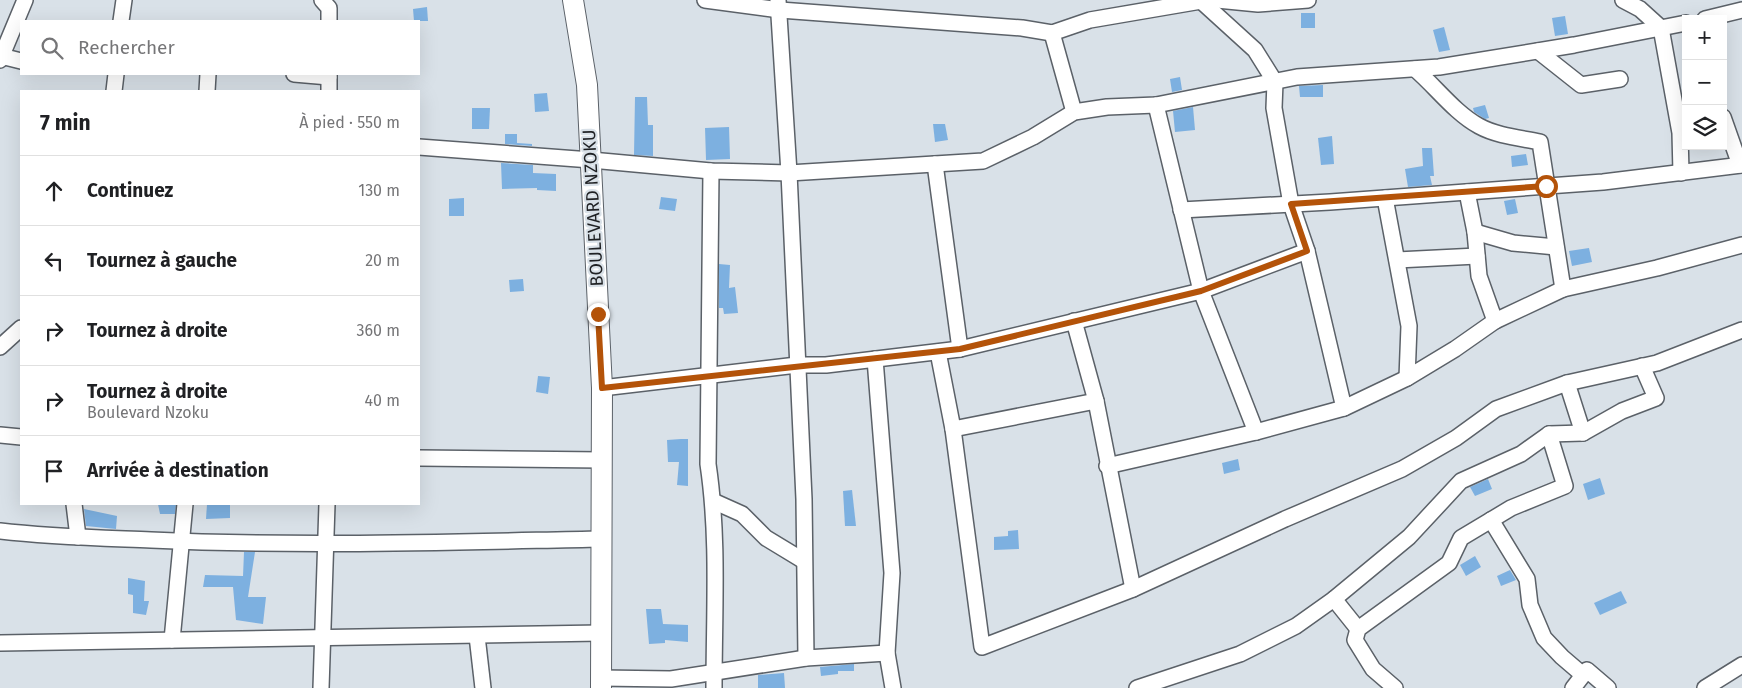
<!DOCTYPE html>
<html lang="fr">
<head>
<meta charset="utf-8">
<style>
  :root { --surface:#fff; --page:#f6f6f6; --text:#202124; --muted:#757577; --line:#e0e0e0 }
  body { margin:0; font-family:"Fira Sans",sans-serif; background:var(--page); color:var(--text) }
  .controls { position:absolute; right:15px; top:15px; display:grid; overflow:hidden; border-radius:0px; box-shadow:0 5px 20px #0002 }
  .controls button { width:45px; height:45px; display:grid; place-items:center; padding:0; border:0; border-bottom:1px solid var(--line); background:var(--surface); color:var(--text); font:25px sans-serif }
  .stop { position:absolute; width:15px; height:15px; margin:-11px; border:4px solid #b45309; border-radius:50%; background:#fff }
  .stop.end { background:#b45309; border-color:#fff; box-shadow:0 1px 5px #0008 }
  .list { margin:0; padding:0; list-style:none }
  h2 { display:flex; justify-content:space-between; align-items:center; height:65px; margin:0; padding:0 20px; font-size:21px }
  h2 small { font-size:16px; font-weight:400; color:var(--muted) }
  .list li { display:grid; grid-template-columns:32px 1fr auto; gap:15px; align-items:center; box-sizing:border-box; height:70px; padding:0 20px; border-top:1px solid var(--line) }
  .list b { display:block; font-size:19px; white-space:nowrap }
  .list p { margin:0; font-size:16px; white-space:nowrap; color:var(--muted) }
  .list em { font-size:16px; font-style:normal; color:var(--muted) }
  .icon { flex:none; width:28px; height:28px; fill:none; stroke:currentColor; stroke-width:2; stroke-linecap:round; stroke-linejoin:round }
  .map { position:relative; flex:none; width:1742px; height:688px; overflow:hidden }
  .search { position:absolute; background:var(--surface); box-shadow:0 5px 20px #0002; left:20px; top:20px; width:400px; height:55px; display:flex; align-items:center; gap:12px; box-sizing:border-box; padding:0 18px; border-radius:0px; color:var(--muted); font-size:19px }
  .panel { position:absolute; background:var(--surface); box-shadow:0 5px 20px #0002; left:20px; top:90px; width:400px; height:415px; border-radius:0px }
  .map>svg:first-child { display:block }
  .building { fill:#7db0e0 }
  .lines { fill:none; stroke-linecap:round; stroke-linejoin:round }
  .street-casing { stroke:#5b6168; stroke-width:18 }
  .secondary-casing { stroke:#5b6168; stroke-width:22 }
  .street { stroke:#fff; stroke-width:15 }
  .secondary { stroke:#fff; stroke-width:20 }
  .route { stroke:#b45309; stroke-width:6 }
  .labels { text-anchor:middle; stroke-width:4.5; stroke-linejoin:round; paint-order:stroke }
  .street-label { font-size:18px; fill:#1f2124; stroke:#d9e1e8 }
</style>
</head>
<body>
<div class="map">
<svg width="1742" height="688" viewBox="0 0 1742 688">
  <rect width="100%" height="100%" fill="#d9e1e8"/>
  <g class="building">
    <path d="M427,7L428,21H414L413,9Z"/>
    <rect x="1301" y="13" width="14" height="15"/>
    <path d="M1565,16L1568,34L1555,36L1552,18Z"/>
    <path d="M1444,27L1450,50L1439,52L1433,30Z"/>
    <path d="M1180,77L1182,90L1172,92L1170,79Z"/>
    <path d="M1323,85V97H1300L1299,86Z"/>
    <path d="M547,93L549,111L535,112L534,94Z"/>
    <path d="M635,97H647L648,125H653V156L634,155Z"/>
    <path d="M1485,105L1489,118L1485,119L1474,112L1473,108Z"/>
    <path d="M1193,107L1195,130L1175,132L1173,111Z"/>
    <path d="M472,108H490L489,129H472Z"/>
    <path d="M933,124H945L948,140L935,142Z"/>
    <path d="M729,127L730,159L706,160L705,128Z"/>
    <path d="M505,134H517V143L532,144V146L505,144Z"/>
    <path d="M1332,136L1334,164L1321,165L1318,138Z"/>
    <path d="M1422,148H1432L1434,176H1430L1432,185L1408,187L1405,169L1423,166Z"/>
    <path d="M1526,154L1528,165L1512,167L1511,156Z"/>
    <path d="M501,163L533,165V173L556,174V191L537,190V188L502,189Z"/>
    <path d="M661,197L677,199L675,211L659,209Z"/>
    <path d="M464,198V216H449V199Z"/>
    <path d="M1515,199L1518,213L1507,215L1504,201Z"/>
    <path d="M1589,248L1592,262L1572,266L1569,251Z"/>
    <path d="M719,264L730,265L729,288L735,287L738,313L724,314L723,308H719Z"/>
    <path d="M523,279L524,291L510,292L509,280Z"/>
    <path d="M538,376L550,377L548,394L536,392Z"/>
    <path d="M681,439H688V486L677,485L679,462H668L667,440Z"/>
    <path d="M1238,459L1240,470L1224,474L1222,463Z"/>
    <path d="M1600,478L1605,494L1588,500L1583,484Z"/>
    <path d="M1488,479L1492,489L1475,496L1470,487Z"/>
    <path d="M852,490L856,526H845L843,491Z"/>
    <path d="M158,504H176L175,514H160Z"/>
    <path d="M207,504H230V518L206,519Z"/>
    <path d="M84,509L117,516L116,529L86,526Z"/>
    <path d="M1018,530L1019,549L994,550V537L1008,536V531Z"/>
    <path d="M244,552H255L248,597H266L263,624L236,620L233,587H203L205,575L243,576Z"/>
    <path d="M1475,556L1481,567L1466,576L1460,565Z"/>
    <path d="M1510,570L1516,580L1501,586L1497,576Z"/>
    <path d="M128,578L145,581L144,601H149L146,615L133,613V595L128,594Z"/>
    <path d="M1621,591L1627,603L1600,615L1594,603Z"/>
    <path d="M646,609H661L663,624L688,625V642L665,640V643L649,644Z"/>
    <path d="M854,664V671H838V674L821,676L820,667Z"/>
    <path d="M784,673L785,688H758V675Z"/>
  </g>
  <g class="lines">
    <defs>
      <g id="street">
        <path d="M322,0L329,8V21"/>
        <path d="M705,0L780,10L1022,28L1052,33L1090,20L1207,0"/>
        <path d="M778,0L789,173L804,499L806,658"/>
        <path d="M1200,0L1255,50L1275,82L1274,108L1291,204L1307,251L1344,408"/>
        <path d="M1217,0L1258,4L1308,0"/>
        <path d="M1623,0L1640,9L1661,28L1680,133L1681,173"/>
        <path d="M1705,19L1742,10"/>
        <path d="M121,21L124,0"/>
        <path d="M1052,33L1074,112"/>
        <path d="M1538,51L1581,85L1620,79"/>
        <path d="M1,56L21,61"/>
        <path d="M0,60L25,0"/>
        <path d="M1415,69C1436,87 1455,113 1479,126C1497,136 1521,138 1540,142L1563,289"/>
        <path d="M294,74L329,77"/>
        <path d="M114,91L116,74"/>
        <path d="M207,91L208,74"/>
        <path d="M329,91V74"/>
        <path d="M1156,105L1201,291L1256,432"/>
        <path d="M1723,117L1740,165"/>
        <path d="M419,147L591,160L711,171L789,173L983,161L1033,137L1074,112L1107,107L1156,105L1297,77L1439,67L1574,45L1686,23"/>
        <path d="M935,164L960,349"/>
        <path d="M711,171L708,464C719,538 714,613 714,688"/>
        <path d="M1467,192L1475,232L1479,276L1495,321"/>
        <path d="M1385,198L1409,326L1407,378"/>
        <path d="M1181,210L1330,202L1603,182L1742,165"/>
        <path d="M1475,232L1513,243L1556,247"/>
        <path d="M1397,260L1477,256"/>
        <path d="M1074,321L1096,401L1133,589"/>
        <path d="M0,347L21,328"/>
        <path d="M938,352L953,429L982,647L1133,589L1285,519L1402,469L1456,438L1496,409L1567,383L1657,363L1742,330"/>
        <path d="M875,359L892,573L887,653L893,688"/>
        <path d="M1567,383L1583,433"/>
        <path d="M602,388L797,365H826L960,349L1201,291L1307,251"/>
        <path d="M953,429L1096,401"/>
        <path d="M0,435L21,437"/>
        <path d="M419,458L602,460"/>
        <path d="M1107,466L1256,432L1344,408L1407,378L1455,349L1495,321L1563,289L1657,268L1742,245"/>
        <path d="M713,501L742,514L766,538L804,561"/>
        <path d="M74,504L78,537"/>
        <path d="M1491,520L1527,579L1530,605L1544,638L1562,657L1583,675"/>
        <path d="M0,531C50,537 101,538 151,540C301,547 451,542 601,539"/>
        <path d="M1334,599L1358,629"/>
        <path d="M477,636L483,688"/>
        <path d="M172,640L185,504"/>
        <path d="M0,643L601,633"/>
        <path d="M601,678L671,679L806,658L887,653"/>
        <path d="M321,688L327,504"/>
        <path d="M1137,688L1240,654L1296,626L1334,599L1409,537L1461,481L1521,454L1549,434L1583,433L1622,411L1656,398L1642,366"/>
        <path d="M1395,688L1373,669L1355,640L1358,629L1449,563L1461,538L1511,508L1565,486L1549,434"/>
        <path d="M1573,688L1587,670L1608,688"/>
        <path d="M1705,688L1742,665"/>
      </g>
      <path id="secondary" d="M573,0L587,85L602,388L601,688"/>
    </defs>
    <use href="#street" class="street-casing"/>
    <use href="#secondary" class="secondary-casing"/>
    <use href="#street" class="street"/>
    <use href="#secondary" class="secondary"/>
  </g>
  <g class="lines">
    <path class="route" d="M598,314L602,388L960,349L1201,291L1307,251L1291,204L1546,186"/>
  </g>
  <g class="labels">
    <g class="street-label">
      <text transform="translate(593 208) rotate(-93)" y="6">BOULEVARD NZOKU</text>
    </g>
  </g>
</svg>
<div class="controls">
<button>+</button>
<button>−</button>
<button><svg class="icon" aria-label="layers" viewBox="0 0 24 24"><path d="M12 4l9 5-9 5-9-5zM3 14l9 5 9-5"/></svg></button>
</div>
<div class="stop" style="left:1546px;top:186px"></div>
<div class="stop end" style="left:598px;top:314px"></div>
<div class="search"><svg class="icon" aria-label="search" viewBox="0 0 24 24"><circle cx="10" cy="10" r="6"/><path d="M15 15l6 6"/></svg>Rechercher</div>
<section class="panel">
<h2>7 min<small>À pied · 550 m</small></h2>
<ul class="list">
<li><svg class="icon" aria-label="ahead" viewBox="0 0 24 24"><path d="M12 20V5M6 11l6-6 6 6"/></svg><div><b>Continuez</b></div><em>130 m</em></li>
<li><svg class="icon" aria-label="left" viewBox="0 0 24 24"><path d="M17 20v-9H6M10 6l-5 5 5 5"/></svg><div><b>Tournez à gauche</b></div><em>20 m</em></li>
<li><svg class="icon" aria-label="right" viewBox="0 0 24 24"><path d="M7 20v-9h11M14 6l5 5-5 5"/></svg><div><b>Tournez à droite</b></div><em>360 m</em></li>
<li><svg class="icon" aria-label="right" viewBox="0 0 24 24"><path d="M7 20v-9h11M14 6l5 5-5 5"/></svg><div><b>Tournez à droite</b><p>Boulevard Nzoku</p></div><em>40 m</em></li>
<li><svg class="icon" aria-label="arrive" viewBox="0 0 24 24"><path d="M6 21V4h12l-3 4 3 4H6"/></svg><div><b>Arrivée à destination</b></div></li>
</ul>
</section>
</div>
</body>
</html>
